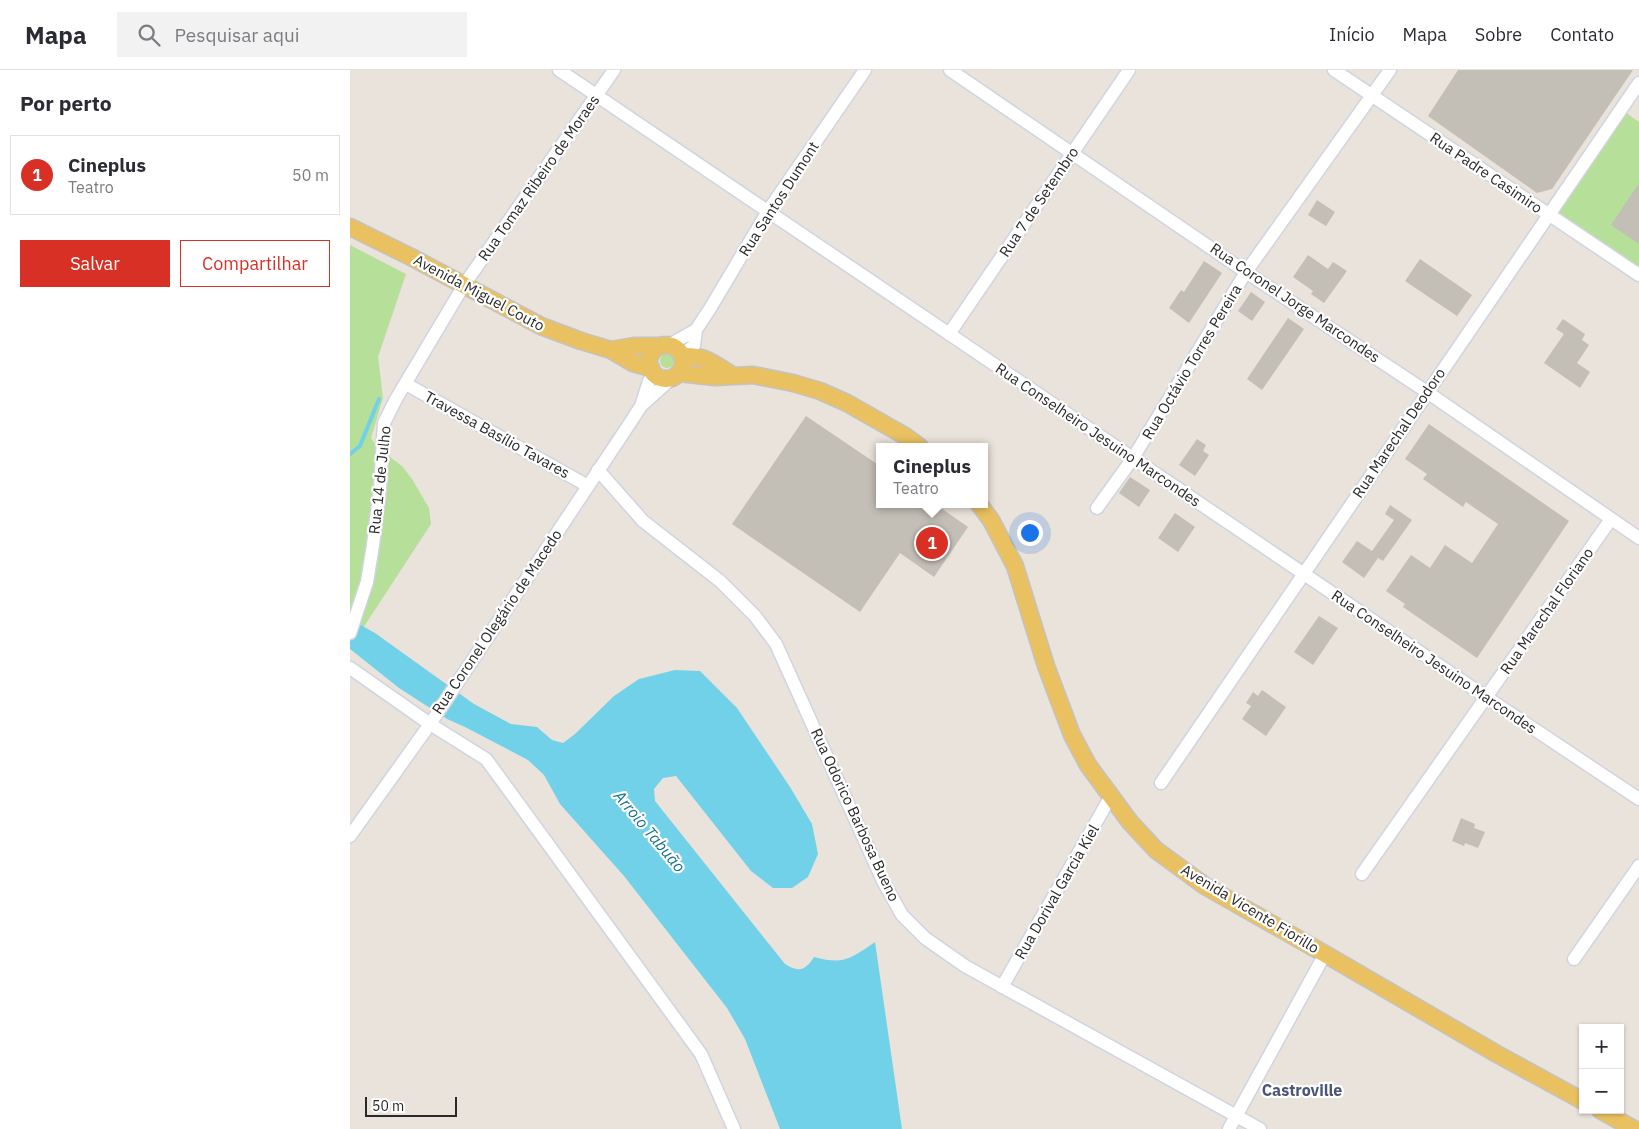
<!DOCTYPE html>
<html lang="pt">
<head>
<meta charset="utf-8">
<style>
  :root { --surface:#fff; --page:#f2f2f3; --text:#2b2b33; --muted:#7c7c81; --line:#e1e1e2; --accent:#d93025 }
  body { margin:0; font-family:"IBM Plex Sans",sans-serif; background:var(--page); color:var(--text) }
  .controls { position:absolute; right:15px; bottom:15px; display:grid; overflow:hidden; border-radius:0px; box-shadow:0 1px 4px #0004 }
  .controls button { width:45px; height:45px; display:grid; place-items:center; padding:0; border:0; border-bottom:1px solid var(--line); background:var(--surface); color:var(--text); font:25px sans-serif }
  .scale { position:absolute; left:15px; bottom:12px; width:92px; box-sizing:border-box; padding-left:5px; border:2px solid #292929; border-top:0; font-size:14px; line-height:18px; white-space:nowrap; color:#292929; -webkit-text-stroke:4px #fff; paint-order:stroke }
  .you { position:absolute; left:679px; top:462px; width:18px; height:18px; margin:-12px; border:4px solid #fff; border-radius:50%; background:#1a73e8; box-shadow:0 0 0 8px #1a73e833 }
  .badge { display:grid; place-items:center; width:32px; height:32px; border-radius:50%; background:var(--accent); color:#fff; font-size:16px; font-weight:700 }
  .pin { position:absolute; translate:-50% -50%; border:2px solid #fff; box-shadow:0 1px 5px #0006 }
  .popup { position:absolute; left:526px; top:373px; width:112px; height:65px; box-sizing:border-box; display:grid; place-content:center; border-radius:0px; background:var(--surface); filter:drop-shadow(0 1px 4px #0005); font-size:16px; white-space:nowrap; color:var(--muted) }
  .popup b { font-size:19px; color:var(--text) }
  .popup::after { content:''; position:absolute; left:50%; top:100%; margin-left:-10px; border:10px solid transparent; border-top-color:var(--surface) }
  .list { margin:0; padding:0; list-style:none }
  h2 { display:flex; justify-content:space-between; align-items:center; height:65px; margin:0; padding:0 20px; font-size:21px }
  h2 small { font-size:16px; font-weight:400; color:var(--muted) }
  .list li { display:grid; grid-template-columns:32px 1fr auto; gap:15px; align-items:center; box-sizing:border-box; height:80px; margin:0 10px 10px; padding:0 10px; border:1px solid var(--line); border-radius:0px }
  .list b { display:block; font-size:19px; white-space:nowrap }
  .list p { margin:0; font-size:16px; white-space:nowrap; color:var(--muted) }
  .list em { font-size:16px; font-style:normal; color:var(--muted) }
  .actions { display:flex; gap:10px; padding:15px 20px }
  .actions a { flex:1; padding:11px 0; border:1px solid var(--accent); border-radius:0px; text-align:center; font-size:18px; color:var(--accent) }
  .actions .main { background:var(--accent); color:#fff }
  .icon { flex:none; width:28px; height:28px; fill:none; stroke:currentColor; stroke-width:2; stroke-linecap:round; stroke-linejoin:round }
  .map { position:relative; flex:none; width:1289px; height:1059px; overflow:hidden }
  header { display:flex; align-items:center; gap:30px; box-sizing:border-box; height:70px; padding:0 25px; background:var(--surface); border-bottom:1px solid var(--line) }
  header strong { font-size:24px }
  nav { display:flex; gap:28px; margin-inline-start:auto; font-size:18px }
  .search { width:350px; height:45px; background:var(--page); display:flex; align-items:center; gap:12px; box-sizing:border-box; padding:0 18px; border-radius:0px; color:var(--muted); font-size:19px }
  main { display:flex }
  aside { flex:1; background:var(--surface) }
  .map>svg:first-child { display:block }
  .green { fill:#b6df99 }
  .water { fill:#71d1e9 }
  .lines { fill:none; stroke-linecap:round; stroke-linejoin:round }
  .stream { stroke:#71d1e9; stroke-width:4 }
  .building { fill:#c3beb6 }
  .minor-casing { stroke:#d0d4e1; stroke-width:15 }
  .major-casing { stroke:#c3c3c3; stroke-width:19 }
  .minor { stroke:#fff; stroke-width:12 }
  .major { stroke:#eac160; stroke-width:16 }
  .labels { text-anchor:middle; stroke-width:4.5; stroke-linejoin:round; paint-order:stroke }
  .street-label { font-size:15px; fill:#292929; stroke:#fff }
  .water-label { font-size:16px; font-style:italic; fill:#126f93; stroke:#fff }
  .neighbourhood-label { font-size:16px; font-weight:bold; fill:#4b5677; stroke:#fff }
</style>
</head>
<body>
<header>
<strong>Mapa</strong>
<div class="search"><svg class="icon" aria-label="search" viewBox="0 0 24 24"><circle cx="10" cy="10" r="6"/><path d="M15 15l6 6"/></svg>Pesquisar aqui</div>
<nav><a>Início</a><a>Mapa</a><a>Sobre</a><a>Contato</a></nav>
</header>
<main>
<aside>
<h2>Por perto<small></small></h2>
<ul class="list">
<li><span class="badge">1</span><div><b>Cineplus</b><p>Teatro</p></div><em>50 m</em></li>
</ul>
<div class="actions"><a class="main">Salvar</a><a>Compartilhar</a></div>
</aside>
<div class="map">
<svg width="1289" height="1059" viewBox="0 0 1289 1059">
  <rect width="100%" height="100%" fill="#eae3db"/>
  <g class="green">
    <path d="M1272,40L1289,52V203L1202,144Z"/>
    <path d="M0,175L56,204L28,287L33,328L21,368L28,378L52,396L62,409L79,438L81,454L0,578Z"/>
    <circle cx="317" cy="291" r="7"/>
  </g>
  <path class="water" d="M0,549L25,563L124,634L161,654L187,657L202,670L213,673L225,664L264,626L289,609L325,600L350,601L387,638L440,717L462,754L468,784L458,807L442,818H423L401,801L326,706L313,708L304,719L305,731L435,894C449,903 456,900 464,887C494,895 500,889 525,872L552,1059H430L395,969L377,938L274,806L210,734L194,705L178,690L115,657L97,649L49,618L0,579Z"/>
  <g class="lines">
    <path class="stream" d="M0,384L10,376L29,329"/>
  </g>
  <g class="building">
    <path d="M1108,0H1283L1202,119L1187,123L1078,46Z"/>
    <path d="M1289,113V174L1261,155Z"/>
    <path d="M967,130L985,142L976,156L958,145Z"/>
    <path d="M958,185L978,199L983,192L997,201L974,233L961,224L963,221L943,207Z"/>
    <path d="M1070,189L1122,225L1107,246L1055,211Z"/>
    <path d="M854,191L872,203L839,253L819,238L831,220L834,222Z"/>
    <path d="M901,222L915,232L902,251L888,241Z"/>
    <path d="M938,248L954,259L912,320L897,309Z"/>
    <path d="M1213,249L1235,264L1232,270L1239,275L1227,293L1240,302L1230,318L1194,293L1214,264L1206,259Z"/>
    <path d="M456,346L530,396V434H585L618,457L584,507L550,483L510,542L382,454Z"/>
    <path d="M1079,354L1219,451L1127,588L1053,537L1055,534L1036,521L1061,485L1080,498L1095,475L1122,493L1148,454L1116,432L1113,437L1073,409L1077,404L1055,389Z"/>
    <path d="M847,369L856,375L853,381L859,385L845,406L829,395Z"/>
    <path d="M780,407L800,420L789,437L769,423Z"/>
    <path d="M1040,435L1062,450L1033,491L1028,488L1014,508L992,492L1007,471L1022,481L1044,450L1035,444Z"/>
    <path d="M825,443L845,457L828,482L808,468Z"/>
    <path d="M969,546L988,558L963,595L944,582Z"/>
    <path d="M912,620L936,637L916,666L892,649L901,636L896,633L903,622L908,626Z"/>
    <path d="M1111,748L1125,754L1124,758L1135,762L1128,778L1115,773L1114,776L1102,771Z"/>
  </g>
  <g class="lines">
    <defs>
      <g id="minor">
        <path d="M209,0L1136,627L1289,729"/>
        <path d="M600,0L896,202L1077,322L1289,468"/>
        <path d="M984,0L1289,205"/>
        <path d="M346,260L361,237L418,141L515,0"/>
        <path d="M599,264L779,0"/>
        <path d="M319,275L346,260"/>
        <path d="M332,284L344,276L346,260"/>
        <path d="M56,314L238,416"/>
        <path d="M293,334L323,307"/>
        <path d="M248,400L293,451L370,511L405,546L426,574L533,811L552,845L575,868L615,896L910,1059"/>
        <path d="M747,438L783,388L896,202L1040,0"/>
        <path d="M0,563L17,512L23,475L30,418L34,353L46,329L114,215L264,0"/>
        <path d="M0,598L80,654L136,689L351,984L384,1059"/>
        <path d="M811,713L1289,13"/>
        <path d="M0,766L80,654L282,350L291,336L299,311L304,303"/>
        <path d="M1012,804L1261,449"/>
        <path d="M1224,889L1289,796"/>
        <path d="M652,917L761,726"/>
        <path d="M879,1059L975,884"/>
      </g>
      <g id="major">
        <path d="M0,157L61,187L191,256L231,271L261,280L283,293L301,298"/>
        <circle cx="316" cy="292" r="17"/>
        <path d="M261,280L284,276H311"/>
        <path d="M333,286C355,285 364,294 382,305"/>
        <path d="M329,303L365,307L403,305L443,313L470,321L497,333L555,366L570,377"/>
        <path d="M629,434L641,450L665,496L696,596L722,665L738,695L780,752L806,780L855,816L975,884L1147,984L1233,1031"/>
        <path d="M1250,1040L1284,1059"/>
      </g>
    </defs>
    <use href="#minor" class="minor-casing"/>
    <use href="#major" class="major-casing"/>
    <use href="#minor" class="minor"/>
    <use href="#major" class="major"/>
  </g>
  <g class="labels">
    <g class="street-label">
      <text transform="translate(1136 103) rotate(34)" y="5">Rua Padre Casimiro</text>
      <text transform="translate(189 108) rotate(-55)" y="5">Rua Tomaz Ribeiro de Moraes</text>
      <text transform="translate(429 129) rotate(-57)" y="5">Rua Santos Dumont</text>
      <text transform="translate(689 132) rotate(-56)" y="5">Rua 7 de Setembro</text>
      <text transform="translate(129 223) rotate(28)" y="5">Avenida Miguel Couto</text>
      <text transform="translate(945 233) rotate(34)" y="5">Rua Coronel Jorge Marcondes</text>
      <text transform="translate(842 292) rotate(-59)" y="5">Rua Octávio Torres Pereira</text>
      <text transform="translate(1049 363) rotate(-56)" y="5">Rua Marechal Deodoro</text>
      <text transform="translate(147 365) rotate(29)" y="5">Travessa Basílio Tavares</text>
      <text transform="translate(748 365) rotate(34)" y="5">Rua Conselheiro Jesuino Marcondes</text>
      <text transform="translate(30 410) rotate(-84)" y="5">Rua 14 de Julho</text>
      <text transform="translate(1197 541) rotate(-55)" y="5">Rua Marechal Floriano</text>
      <text transform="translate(147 552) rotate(-56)" y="5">Rua Coronel Olegário de Macedo</text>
      <text transform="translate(1084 592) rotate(34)" y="5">Rua Conselheiro Jesuino Marcondes</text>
      <text transform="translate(505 745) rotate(65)" y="5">Rua Odorico Barbosa Bueno</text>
      <text transform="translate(707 822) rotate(-60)" y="5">Rua Dorival Garcia Kiel</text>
      <text transform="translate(900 839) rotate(31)" y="5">Avenida Vicente Fiorillo</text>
    </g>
    <g class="water-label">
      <text transform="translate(300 761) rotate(50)" y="6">Arroio Tabuão</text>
    </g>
    <g class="neighbourhood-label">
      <text x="952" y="1026">Castroville</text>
    </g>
  </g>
</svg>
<div class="controls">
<button>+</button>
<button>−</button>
</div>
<div class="scale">50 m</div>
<div class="you"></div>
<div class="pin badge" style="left:582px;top:473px">1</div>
<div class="popup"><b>Cineplus</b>Teatro</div>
</div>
</main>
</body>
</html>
